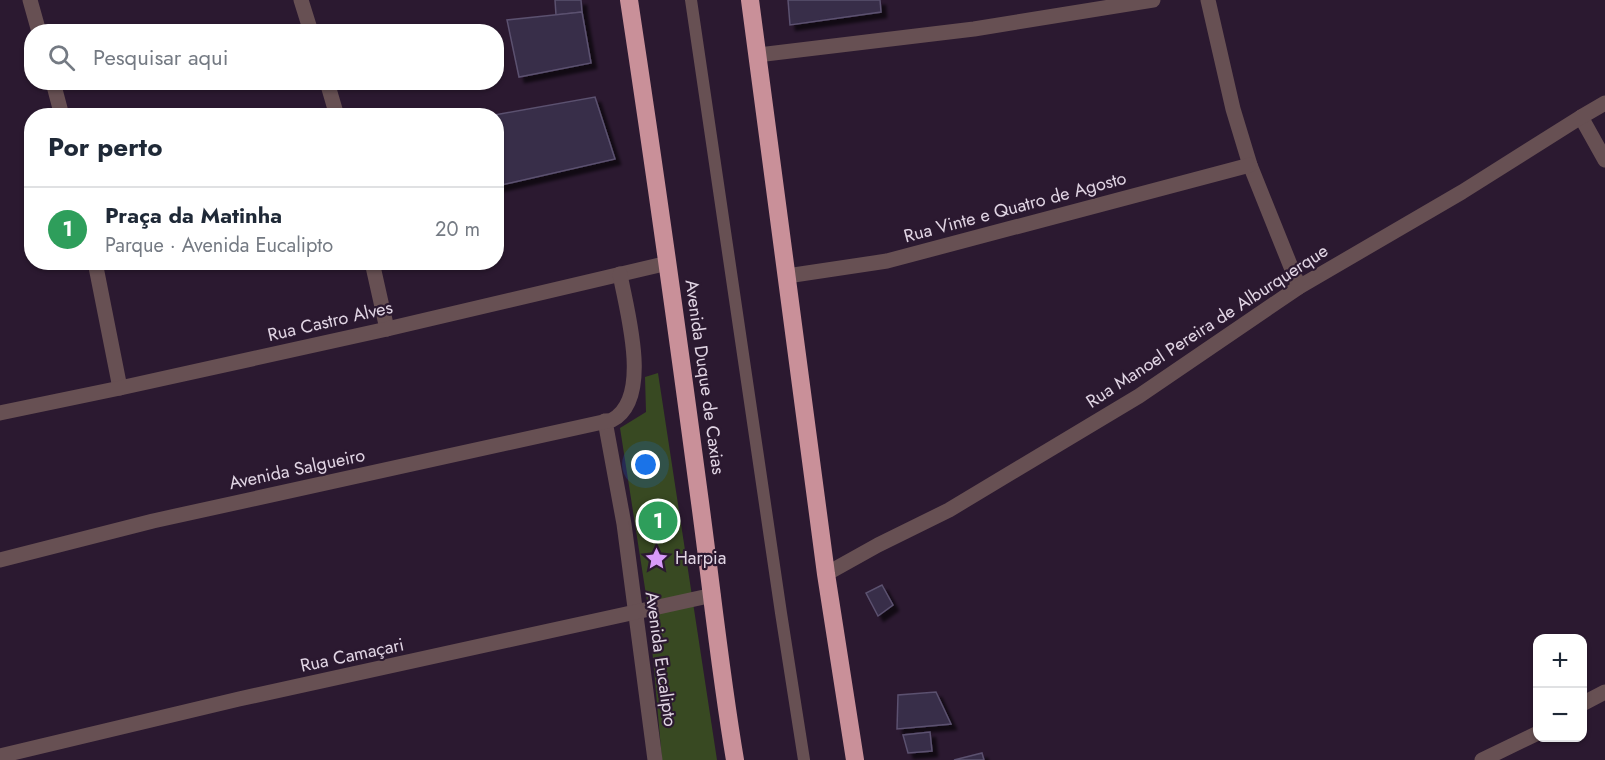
<!DOCTYPE html>
<html lang="pt">
<head>
<meta charset="utf-8">
<style>
  :root { --surface:#fff; --page:#f6f6f7; --text:#1f2937; --muted:#747a83; --line:#e0e1e3; --accent:#725c8e }
  body { margin:0; font-family:Jost,sans-serif; background:var(--page); color:var(--text) }
  .controls { position:absolute; right:18px; bottom:18px; display:grid; overflow:hidden; border-radius:12px; box-shadow:0 2px 4px #0004 }
  .controls button { width:54px; height:54px; display:grid; place-items:center; padding:0; border:0; border-bottom:2px solid var(--line); background:var(--surface); color:var(--text); font:30px sans-serif }
  .you { position:absolute; left:646px; top:465px; width:21px; height:21px; margin:-15px; border:4px solid #fff; border-radius:50%; background:#1a73e8; box-shadow:0 0 0 9px #1a73e833 }
  .badge { display:grid; place-items:center; width:39px; height:39px; border-radius:50%; background:var(--accent); color:#fff; font-size:20px; font-weight:700 }
  .pin { position:absolute; translate:-50% -50%; border:3px solid #fff; box-shadow:0 2px 6px #0006 }
  .list { margin:0; padding:0; list-style:none }
  h2 { display:flex; justify-content:space-between; align-items:center; height:78px; margin:0; padding:0 24px; font-size:26px }
  h2 small { font-size:20px; font-weight:400; color:var(--muted) }
  .list li { display:grid; grid-template-columns:39px 1fr auto; gap:18px; align-items:center; box-sizing:border-box; height:84px; padding:0 24px; border-top:2px solid var(--line) }
  .list b { display:block; font-size:22px; white-space:nowrap }
  .list p { margin:0; font-size:20px; white-space:nowrap; color:var(--muted) }
  .list em { font-size:20px; font-style:normal; color:var(--muted) }
  .icon { flex:none; width:33px; height:33px; fill:none; stroke:currentColor; stroke-width:2; stroke-linecap:round; stroke-linejoin:round }
  .map { position:relative; flex:none; width:1605px; height:760px; overflow:hidden }
  .search { position:absolute; background:var(--surface); box-shadow:0 2px 4px #0004; left:24px; top:24px; width:480px; height:66px; display:flex; align-items:center; gap:15px; box-sizing:border-box; padding:0 21px; border-radius:24px; color:var(--muted); font-size:22px }
  .panel { position:absolute; background:var(--surface); box-shadow:0 2px 4px #0004; left:24px; top:108px; width:480px; height:162px; border-radius:24px }
  .map>svg:first-child { display:block }
  .green { fill:#384922 }
  .building { fill:#372d49; stroke:#5b516f; stroke-width:1.5; filter:url(#shadow) }
  .lines { fill:none; stroke-linecap:round; stroke-linejoin:round }
  .lane { stroke:#675053; stroke-width:12 }
  .street { stroke:#675053; stroke-width:15 }
  .highway { stroke:#c99099; stroke-width:18 }
  .labels { text-anchor:middle; stroke-width:4.5; stroke-linejoin:round; paint-order:stroke }
  .street-label { font-size:18px; fill:#e1d5e4; stroke:#2b1930 }
  .poi-label { font-size:18px; fill:#e1d5e4; stroke:#2b1930; text-anchor:start }
</style>
</head>
<body>
<div class="map">
<svg width="1605" height="760" viewBox="0 0 1605 760">
  <defs>
    <filter id="shadow"><feDropShadow dx="5.5" dy="5.5" stdDeviation="1.5" flood-color="#0009"/></filter>
  </defs>
  <rect width="100%" height="100%" fill="#2b1930"/>
  <path class="green" d="M658,373L717,760H662L649,614L620,428L646,412L645,377Z"/>
  <g class="building">
    <path d="M555,0H581L582,12L556,15Z"/>
    <path d="M788,0H880L881,12L790,25Z"/>
    <path d="M582,12L591,63L519,77L507,20Z"/>
    <path d="M595,97L615,159L497,186L496,116H489Z"/>
    <path d="M882,585L893,605L878,616L866,593Z"/>
    <path d="M936,692L951,724L897,729L898,695Z"/>
    <path d="M930,732L932,751L908,753L903,735Z"/>
    <path d="M982,753L984,760H954Z"/>
  </g>
  <g class="lines">
    <path class="lane" d="M691,0L781,613L804,760"/>
    <g class="street">
      <path d="M30,0L39,32"/>
      <path d="M301,0L311,32"/>
      <path d="M1208,0L1233,109L1250,165L1299,287"/>
      <path d="M758,55L974,29L1153,0"/>
      <path d="M53,82L62,116"/>
      <path d="M327,82L337,116"/>
      <path d="M1581,117L1605,160"/>
      <path d="M95,262L120,388"/>
      <path d="M372,262L387,329"/>
      <path d="M787,276L887,261L1250,165"/>
      <path d="M0,413L120,388L387,329L668,263"/>
      <path d="M605,421L624,524L655,760"/>
      <path d="M0,560L153,521L612,420C653,398 626,309 620,274"/>
      <path d="M826,574L878,545L949,510L1139,396L1299,287L1462,192L1581,117L1605,103"/>
      <path d="M1582,704L1605,692"/>
      <path d="M0,756L239,699L713,595"/>
      <path d="M1482,760L1538,733"/>
    </g>
    <g class="highway">
      <path d="M629,0C654,165 677,329 699,495C711,583 720,672 735,760"/>
      <path d="M750,0L826,574L855,760"/>
    </g>
  </g>
  <defs>
    <symbol id="sight-bare" viewBox="-9 -9 18 18"><path d="M0-6L1.8-2.2L6-1.7L2.9 1.2L3.7 5.4L0 3.3L-3.7 5.4L-2.9 1.2L-6-1.7L-1.8-2.2Z" fill="#d89af8" stroke="#2b1930" stroke-width="2.5" paint-order="stroke"/></symbol>
  </defs>
  <g fill-rule="evenodd">
    <use href="#sight-bare" x="640" y="542" width="33" height="33"/>
  </g>
  <g class="labels">
    <g class="street-label">
      <text transform="translate(1015 207) rotate(-15)" y="6">Rua Vinte e Quatro de Agosto</text>
      <text transform="translate(330 321) rotate(-13)" y="6">Rua Castro Alves</text>
      <text transform="translate(1207 326) rotate(-33)" y="6">Rua Manoel Pereira de Alburquerque</text>
      <text transform="translate(705 377) rotate(82)" y="6">Avenida Duque de Caxias</text>
      <text transform="translate(297 469) rotate(-12)" y="6">Avenida Salgueiro</text>
      <text transform="translate(352 655) rotate(-12)" y="6">Rua Camaçari</text>
      <text transform="translate(661 659) rotate(82)" y="6">Avenida Eucalipto</text>
    </g>
    <g class="poi-label">
      <text x="675" y="564">Harpia</text>
    </g>
  </g>
</svg>
<div class="controls">
<button>+</button>
<button>−</button>
</div>
<div class="you"></div>
<div class="pin badge" style="left:658px;top:521px;background:#2e9e5b">1</div>
<div class="search"><svg class="icon" aria-label="search" viewBox="0 0 24 24"><circle cx="10" cy="10" r="6"/><path d="M15 15l6 6"/></svg>Pesquisar aqui</div>
<section class="panel">
<h2>Por perto<small></small></h2>
<ul class="list">
<li><span class="badge" style="background:#2e9e5b">1</span><div><b>Praça da Matinha</b><p>Parque · Avenida Eucalipto</p></div><em>20 m</em></li>
</ul>
</section>
</div>
</body>
</html>
